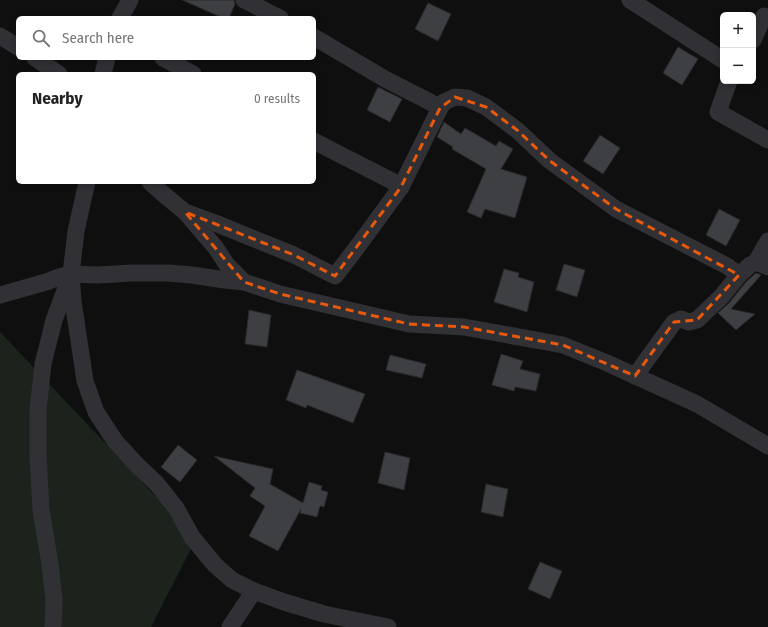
<!DOCTYPE html>
<html lang="en">
<head>
<meta charset="utf-8">
<style>
  :root { --surface:#fff; --page:#f6f6f6; --text:#222; --muted:#767676; --line:#e0e0e0 }
  body { margin:0; font-family:"Fira Sans Condensed",sans-serif; background:var(--page); color:var(--text) }
  .controls { position:absolute; right:12px; top:12px; display:grid; overflow:hidden; border-radius:6px; box-shadow:0 2px 6px #0003 }
  .controls button { width:36px; height:36px; display:grid; place-items:center; padding:0; border:0; border-bottom:1px solid var(--line); background:var(--surface); color:var(--text); font:20px sans-serif }
  .list { margin:0; padding:0; list-style:none }
  h2 { display:flex; justify-content:space-between; align-items:center; height:52px; margin:0; padding:0 16px; font-size:17px }
  h2 small { font-size:13px; font-weight:400; color:var(--muted) }
  .icon { flex:none; width:22px; height:22px; fill:none; stroke:currentColor; stroke-width:2; stroke-linecap:round; stroke-linejoin:round }
  .map { position:relative; flex:none; width:768px; height:627px; overflow:hidden }
  .search { position:absolute; background:var(--surface); box-shadow:0 2px 6px #0003; left:16px; top:16px; width:300px; height:44px; display:flex; align-items:center; gap:10px; box-sizing:border-box; padding:0 14px; border-radius:6px; color:var(--muted); font-size:15px }
  .panel { position:absolute; background:var(--surface); box-shadow:0 2px 6px #0003; left:16px; top:72px; width:300px; height:112px; border-radius:6px }
  .map>svg:first-child { display:block }
  .green { fill:#1c231d }
  .building { fill:#3e3f43; stroke:#29292c }
  .lines { fill:none; stroke-linecap:round; stroke-linejoin:round }
  .street { stroke:#303035; stroke-width:17 }
  .marked { fill:none; stroke:#e8590c; stroke-width:3; stroke-dasharray:8 5; stroke-linejoin:round }
</style>
</head>
<body>
<div class="map">
<svg width="768" height="627" viewBox="0 0 768 627">
  <rect width="100%" height="100%" fill="#0f0f10"/>
  <path class="green" d="M0,332L196,539L151,627H0Z"/>
  <g class="building">
    <path d="M182,0H234L235,4L229,18H223Z"/>
    <path d="M428,3L451,14L438,41L415,29Z"/>
    <path d="M678,47L698,59L682,85L663,73Z"/>
    <path d="M378,87L402,99L390,122L367,110Z"/>
    <path d="M444,122L461,134L465,128L496,146L499,141L513,149L501,169L527,177L515,218L485,209L481,218L467,212L486,169L452,149L453,147L437,137Z"/>
    <path d="M600,135L620,148L603,174L583,161Z"/>
    <path d="M719,209L740,220L726,246L706,235Z"/>
    <path d="M564,264L585,270L577,297L556,290Z"/>
    <path d="M504,269L519,273L518,277L534,282L527,312L494,302Z"/>
    <path d="M756,273L761,275L731,309L755,314L736,330L718,313L729,303L746,282Z"/>
    <path d="M249,310L271,315L267,347L245,344Z"/>
    <path d="M501,354L523,361L520,369L540,374L536,391L515,387L514,391L492,385Z"/>
    <path d="M390,355L426,364L422,378L386,370Z"/>
    <path d="M297,370L365,394L353,423L307,405L306,408L286,400Z"/>
    <path d="M178,445L197,460L180,482L161,467Z"/>
    <path d="M385,452L410,458L404,490L378,483Z"/>
    <path d="M214,456L273,469L270,484L303,503L309,482L322,486L321,490L328,492L324,507L320,506L317,517L300,513L301,509L278,551L249,536L265,506L250,496L255,488Z"/>
    <path d="M486,484L508,489L503,517L481,512Z"/>
    <path d="M540,562L562,571L550,599L528,589Z"/>
  </g>
  <g class="lines">
    <g class="street">
      <path d="M244,0L280,18"/>
      <path d="M630,0L723,60"/>
      <path d="M120,18L130,0"/>
      <path d="M0,36L18,47"/>
      <path d="M314,37L385,79L430,102L440,108"/>
      <path d="M753,40L764,16"/>
      <path d="M35,58L59,74"/>
      <path d="M163,58L193,74"/>
      <path d="M103,74L107,58"/>
      <path d="M729,81L718,112L768,140"/>
      <path d="M314,141L337,153L390,180L401,187"/>
      <path d="M87,182L76,231L71,274L73,301L85,381L96,412L115,441L137,465L157,484L176,508L192,537L215,565L232,580L254,591L284,602L324,614L388,627"/>
      <path d="M150,182L162,193L185,212L216,248L227,265L244,282L280,294L409,324L464,327L563,345L607,363L697,404L768,446"/>
      <path d="M185,212L215,223L294,255L335,276L358,246L401,187L440,108L444,102L455,97L467,98L486,107L517,130L550,161L616,209L727,266L739,275"/>
      <path d="M756,262L768,241"/>
      <path d="M0,295L46,282L59,277L71,274L98,275L132,273H168L192,275L225,280L244,282"/>
      <path d="M635,376L674,322L681,319L689,322L697,320L721,297L739,275L750,265L756,262L768,267"/>
      <path d="M53,627L54,600L50,564L41,510L38,456V410L43,364L54,320L69,280"/>
      <path d="M230,627L254,591"/>
    </g>
  </g>
  <path class="marked" d="M455,97L486,107L517,130L550,161L616,209L739,275L697,320L674,322L635,376L563,345L464,327L409,324L280,294L244,282L185,212L294,255L335,276L401,187L440,108Z"/>
</svg>
<div class="controls">
<button>+</button>
<button>−</button>
</div>
<div class="search"><svg class="icon" aria-label="search" viewBox="0 0 24 24"><circle cx="10" cy="10" r="6"/><path d="M15 15l6 6"/></svg>Search here</div>
<section class="panel">
<h2>Nearby<small>0 results</small></h2>
<ul class="list">
</ul>
</section>
</div>
</body>
</html>
